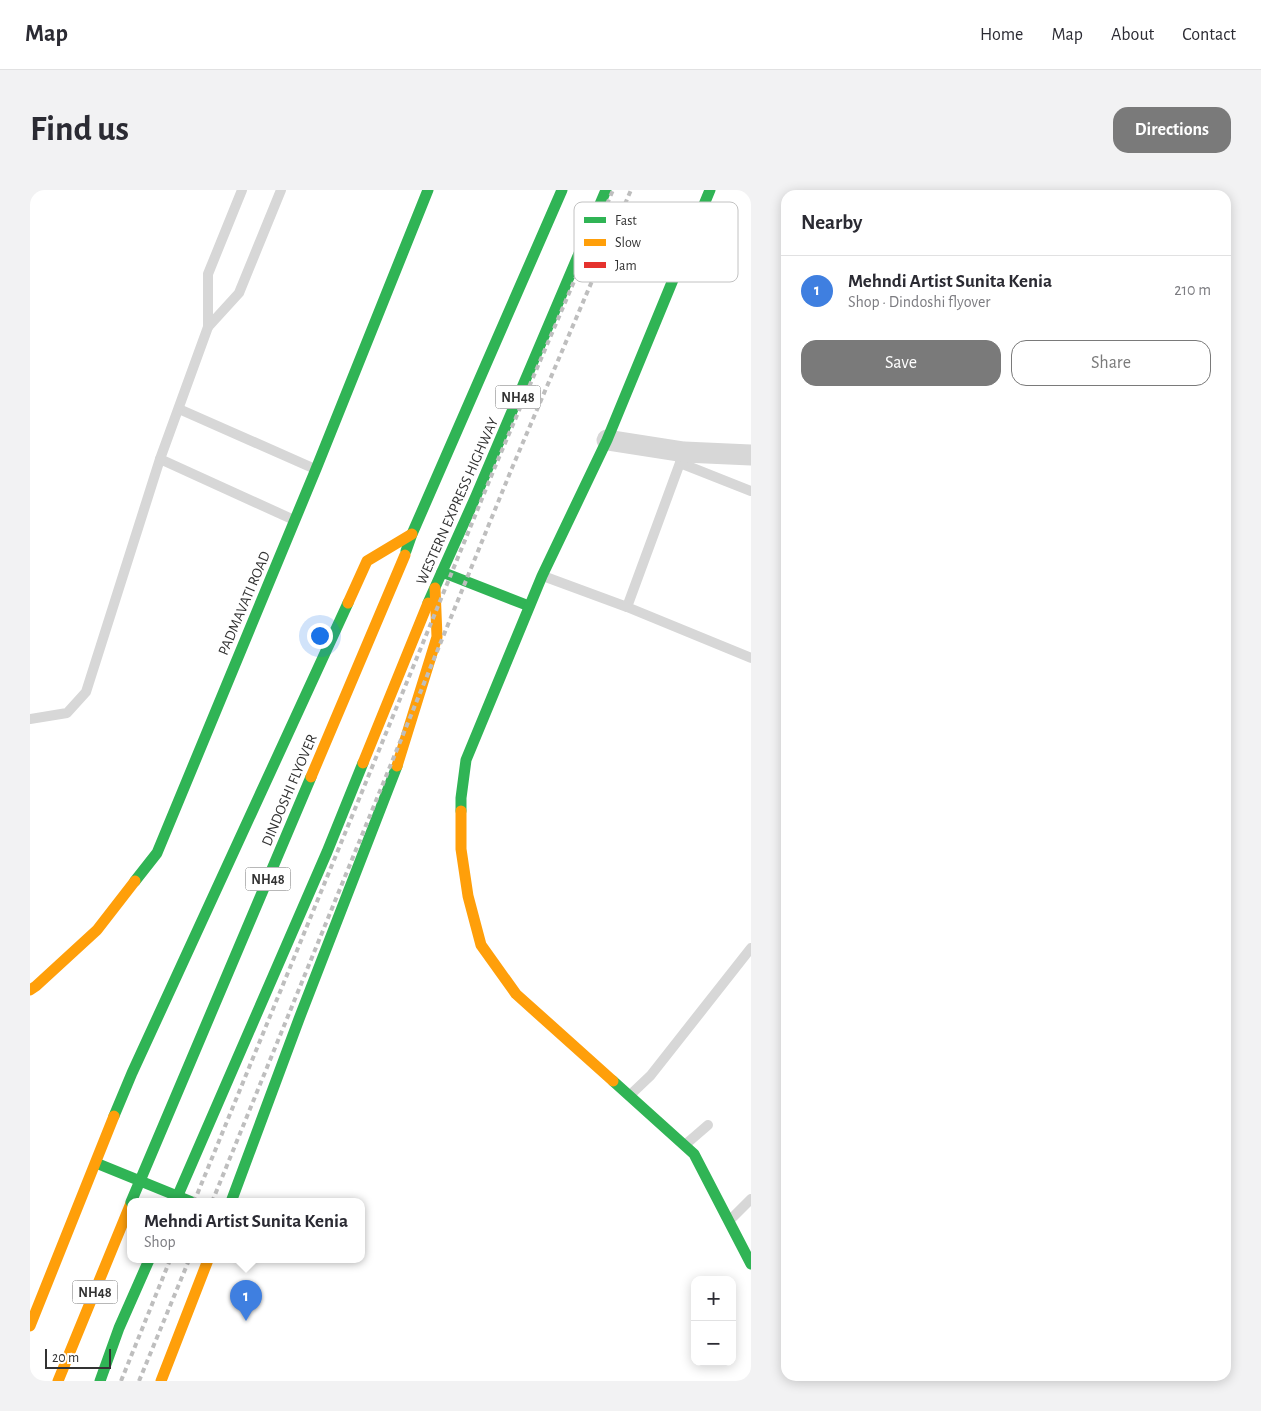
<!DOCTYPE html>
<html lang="en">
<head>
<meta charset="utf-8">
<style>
  :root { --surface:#fff; --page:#f2f2f3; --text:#2b2b33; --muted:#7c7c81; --line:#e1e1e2; --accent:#7a7a7a }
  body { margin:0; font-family:"Alegreya Sans",sans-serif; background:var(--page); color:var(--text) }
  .controls { position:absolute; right:15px; bottom:15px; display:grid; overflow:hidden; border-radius:10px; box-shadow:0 2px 12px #0003 }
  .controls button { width:45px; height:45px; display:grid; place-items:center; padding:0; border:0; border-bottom:1px solid var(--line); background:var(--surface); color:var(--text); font:25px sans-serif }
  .scale { position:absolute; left:15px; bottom:12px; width:66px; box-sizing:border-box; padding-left:5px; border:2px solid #333; border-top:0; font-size:14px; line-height:18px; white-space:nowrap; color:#333; -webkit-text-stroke:4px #fff; paint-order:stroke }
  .you { position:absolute; left:289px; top:445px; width:18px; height:18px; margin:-12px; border:4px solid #fff; border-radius:50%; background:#1a73e8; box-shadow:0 0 0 8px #1a73e833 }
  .badge { display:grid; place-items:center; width:32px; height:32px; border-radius:50%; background:var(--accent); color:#fff; font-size:16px; font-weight:700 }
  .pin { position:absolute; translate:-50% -41px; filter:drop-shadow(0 1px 2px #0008) }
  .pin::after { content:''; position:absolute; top:26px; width:18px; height:15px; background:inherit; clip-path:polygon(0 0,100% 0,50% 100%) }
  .popup { position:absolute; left:97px; top:1008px; width:238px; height:65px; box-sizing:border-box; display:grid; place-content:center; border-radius:10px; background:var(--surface); filter:drop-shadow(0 1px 4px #0005); font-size:16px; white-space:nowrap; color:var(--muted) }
  .popup b { font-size:19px; color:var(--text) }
  .popup::after { content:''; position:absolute; left:50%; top:100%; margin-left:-10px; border:10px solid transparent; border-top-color:var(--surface) }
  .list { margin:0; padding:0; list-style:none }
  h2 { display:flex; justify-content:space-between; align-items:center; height:65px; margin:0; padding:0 20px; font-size:21px }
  h2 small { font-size:16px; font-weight:400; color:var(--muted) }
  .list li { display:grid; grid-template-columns:32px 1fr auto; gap:15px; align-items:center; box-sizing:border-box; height:70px; padding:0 20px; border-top:1px solid var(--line) }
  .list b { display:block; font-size:19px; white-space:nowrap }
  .list p { margin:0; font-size:16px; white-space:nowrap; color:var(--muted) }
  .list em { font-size:16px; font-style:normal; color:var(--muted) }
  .actions { display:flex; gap:10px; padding:15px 20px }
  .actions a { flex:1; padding:11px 0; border:1px solid var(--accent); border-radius:15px; text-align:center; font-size:18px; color:var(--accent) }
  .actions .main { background:var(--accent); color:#fff }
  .map { position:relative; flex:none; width:721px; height:1191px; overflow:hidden; border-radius:15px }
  header { display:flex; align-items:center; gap:30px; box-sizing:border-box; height:70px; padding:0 25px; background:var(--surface); border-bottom:1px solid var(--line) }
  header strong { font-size:24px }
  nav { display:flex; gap:28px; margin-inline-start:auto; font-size:18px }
  .intro { display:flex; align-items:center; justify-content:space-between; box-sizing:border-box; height:120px; padding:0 30px }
  h1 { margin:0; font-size:35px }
  .button { padding:12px 22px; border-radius:15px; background:var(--accent); color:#fff; font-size:18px; font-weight:700 }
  main { display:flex; gap:30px; padding:0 30px }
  aside { flex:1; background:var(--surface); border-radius:15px; box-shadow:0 2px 12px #0003 }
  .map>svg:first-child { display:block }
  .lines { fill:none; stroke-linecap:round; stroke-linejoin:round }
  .lane { stroke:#d7d7d7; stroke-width:10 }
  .street { stroke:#d7d7d7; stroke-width:21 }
  .fast { stroke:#30b455; stroke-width:11 }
  .slow { stroke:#ff9f0a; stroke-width:11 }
  .rail { stroke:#bebebe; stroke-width:4; stroke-dasharray:5 4; stroke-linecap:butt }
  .fast-bridge { stroke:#30b455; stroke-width:11 }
  .slow-bridge { stroke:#ff9f0a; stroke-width:11 }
  .labels { text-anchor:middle; stroke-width:5; stroke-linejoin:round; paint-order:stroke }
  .shield { fill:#fff; stroke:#707070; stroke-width:1 }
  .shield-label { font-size:14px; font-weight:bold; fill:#333 }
  .street-label { font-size:15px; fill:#333; stroke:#fff }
  .key { fill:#fff; stroke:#c2c2c2; stroke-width:1 }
  .key-label { font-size:14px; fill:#333 }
</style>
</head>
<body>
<header>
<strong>Map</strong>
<nav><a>Home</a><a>Map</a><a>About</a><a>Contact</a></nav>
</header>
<div class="intro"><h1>Find us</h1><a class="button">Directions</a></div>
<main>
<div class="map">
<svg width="721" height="1191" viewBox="0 0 721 1191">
  <rect width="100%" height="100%" fill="#fff"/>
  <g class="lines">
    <g class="lane">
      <path d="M178,137L209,103L251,0"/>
      <path d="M149,219L285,279"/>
      <path d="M654,262L597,417L721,468"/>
      <path d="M130,269L264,330"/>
      <path d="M650,273L721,301"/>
      <path d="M513,386L597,417"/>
      <path d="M0,529L37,523L56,502L130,269L178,137V84L212,0"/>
      <path d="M601,904L621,885L721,758"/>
      <path d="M656,954L678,935"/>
      <path d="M700,1030L721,1009"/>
    </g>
    <path class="street" d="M577,250L654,262L721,265"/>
    <g class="fast">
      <path d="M376,361L382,344L532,0"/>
      <path d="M412,382L499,416"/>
      <path d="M398,413L446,306L576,0"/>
      <path d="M431,621V608L436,570L512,386L577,250L680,0"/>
      <path d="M105,691L127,663L286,279L398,0"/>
      <path d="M583,891L664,964L721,1074"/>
      <path d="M84,926L102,883L318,413"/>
      <path d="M66,973L162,1012"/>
      <path d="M201,1012L269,829L367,576"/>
      <path d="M70,1191L89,1138L119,1070"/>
    </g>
    <g class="slow">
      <path d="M318,413L337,371L382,344"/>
      <path d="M367,576L407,447L405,398"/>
      <path d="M431,621V659L438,706L451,755L486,804L583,891"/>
      <path d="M0,800L6,796L67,740L105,691"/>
      <path d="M0,1136L84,926"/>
      <path d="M28,1191L101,1013"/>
      <path d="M131,1191L178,1070"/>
    </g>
    <g class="rail">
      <path d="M164,1012L467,272L583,0"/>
      <path d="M182,1012L482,278L601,0"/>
      <path d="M91,1191L140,1070"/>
      <path d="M109,1191L159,1070"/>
    </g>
    <g class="fast-bridge">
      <path d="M101,1012L281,587"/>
      <path d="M145,1012L297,662L333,573"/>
    </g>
    <g class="slow-bridge">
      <path d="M333,573L398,413"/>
      <path d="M281,587L375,365"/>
    </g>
  </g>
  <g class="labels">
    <g class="shield">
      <rect x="465.5" y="195.5" width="45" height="23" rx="4"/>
      <rect x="215.5" y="677.5" width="45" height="23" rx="4"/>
      <rect x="42.5" y="1090.5" width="45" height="23" rx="4"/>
    </g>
    <g class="shield-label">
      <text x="488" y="212">NH48</text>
      <text x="238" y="694">NH48</text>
      <text x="65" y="1107">NH48</text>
    </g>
    <g class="street-label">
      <text transform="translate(427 311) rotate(-66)" y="5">WESTERN EXPRESS HIGHWAY</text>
      <text transform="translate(214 413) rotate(-67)" y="5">PADMAVATI ROAD</text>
      <text transform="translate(259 600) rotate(-67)" y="5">DINDOSHI FLYOVER</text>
    </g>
  </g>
  <rect x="544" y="12" width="164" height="80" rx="8" class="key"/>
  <rect x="554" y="27" width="22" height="6" fill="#30b455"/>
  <rect x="554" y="49" width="22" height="7" fill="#ff9f0a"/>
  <rect x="554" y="72" width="22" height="6" fill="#e5322d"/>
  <g class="key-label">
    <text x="585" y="35">Fast</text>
    <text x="585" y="57">Slow</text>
    <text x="585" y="80">Jam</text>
  </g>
</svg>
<div class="controls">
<button>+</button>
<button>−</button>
</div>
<div class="scale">20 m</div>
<div class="you"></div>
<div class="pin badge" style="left:216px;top:1131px;background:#3f7fe0">1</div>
<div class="popup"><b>Mehndi Artist Sunita Kenia</b>Shop</div>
</div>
<aside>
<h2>Nearby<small></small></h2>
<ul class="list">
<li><span class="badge" style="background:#3f7fe0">1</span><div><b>Mehndi Artist Sunita Kenia</b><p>Shop · Dindoshi flyover</p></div><em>210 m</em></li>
</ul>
<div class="actions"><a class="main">Save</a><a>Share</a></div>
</aside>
</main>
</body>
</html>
